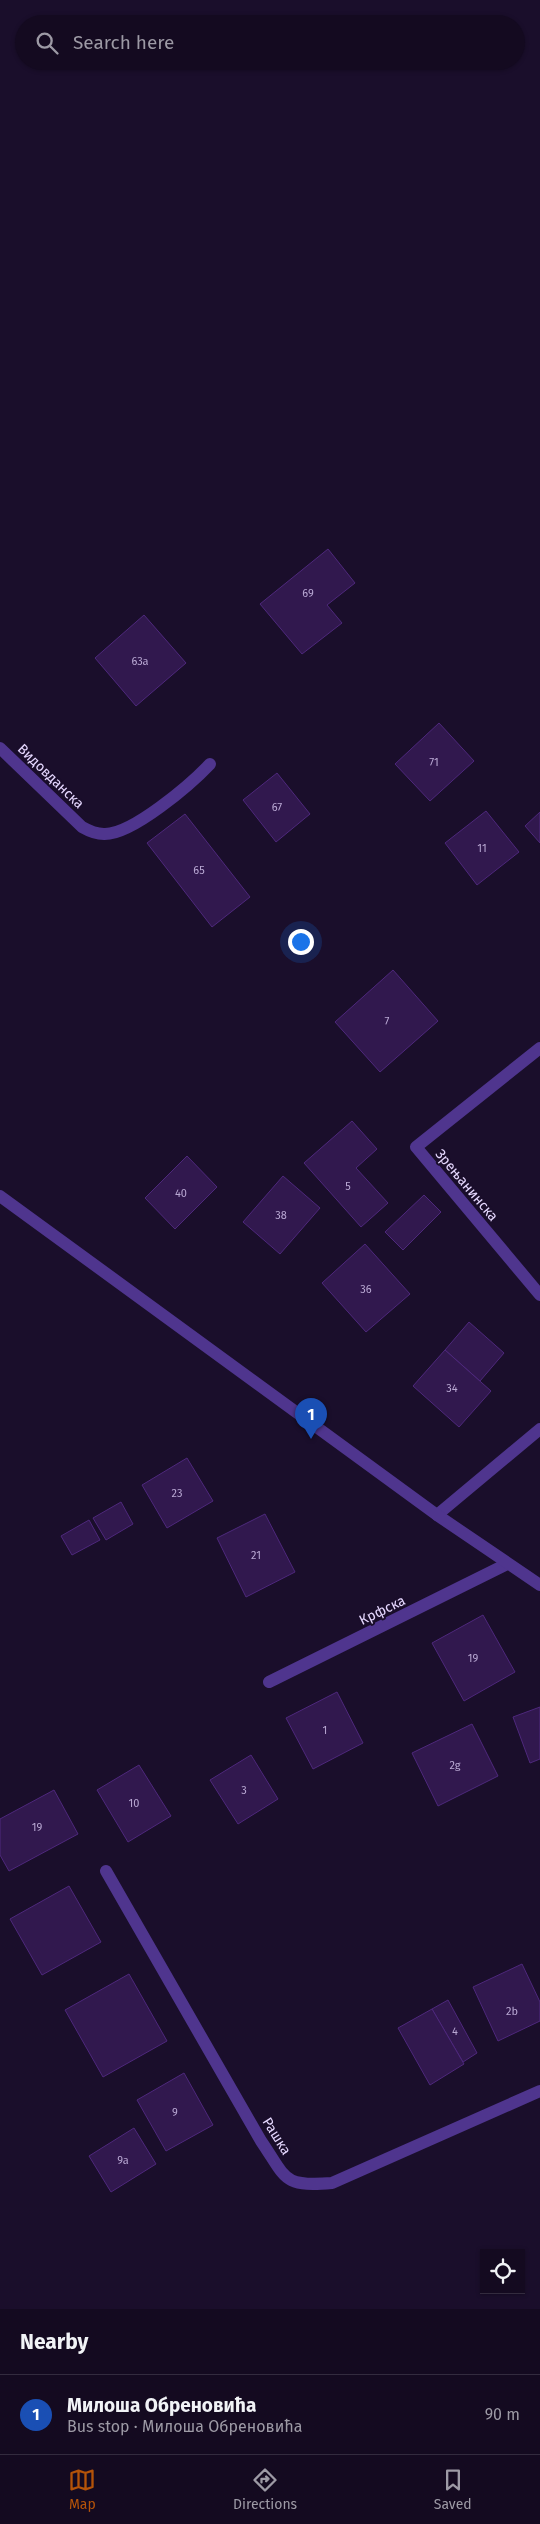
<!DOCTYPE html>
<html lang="en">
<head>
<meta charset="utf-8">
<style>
  :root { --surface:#140a20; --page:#1d1329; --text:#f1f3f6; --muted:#9d9aa5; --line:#332b3e; --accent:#b45309 }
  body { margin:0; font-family:"Fira Sans",sans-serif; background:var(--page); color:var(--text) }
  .controls { position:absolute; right:15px; bottom:15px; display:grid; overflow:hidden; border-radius:0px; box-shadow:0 1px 4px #0004 }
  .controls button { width:45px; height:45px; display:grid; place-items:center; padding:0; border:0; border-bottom:1px solid var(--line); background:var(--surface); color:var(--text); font:25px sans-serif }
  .you { position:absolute; left:300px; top:941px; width:18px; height:18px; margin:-12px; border:4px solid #fff; border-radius:50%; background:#1a73e8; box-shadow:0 0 0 8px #1a73e833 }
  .badge { display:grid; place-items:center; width:32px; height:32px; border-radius:50%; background:var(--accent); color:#fff; font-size:16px; font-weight:700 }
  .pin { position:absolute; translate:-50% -41px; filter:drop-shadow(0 1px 2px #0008) }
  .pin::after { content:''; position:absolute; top:26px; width:18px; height:15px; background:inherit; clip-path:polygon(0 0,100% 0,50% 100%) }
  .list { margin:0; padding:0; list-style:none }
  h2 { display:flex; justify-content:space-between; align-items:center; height:65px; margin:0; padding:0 20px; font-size:21px }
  h2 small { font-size:16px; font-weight:400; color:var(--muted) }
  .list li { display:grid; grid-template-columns:32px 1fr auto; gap:15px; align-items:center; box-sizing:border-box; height:80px; padding:0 20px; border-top:1px solid var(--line) }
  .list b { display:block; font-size:19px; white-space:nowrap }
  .list p { margin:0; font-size:16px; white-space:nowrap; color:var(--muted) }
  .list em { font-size:16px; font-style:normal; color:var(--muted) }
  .icon { flex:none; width:28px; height:28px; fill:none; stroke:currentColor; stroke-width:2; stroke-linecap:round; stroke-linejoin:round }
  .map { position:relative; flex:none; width:540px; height:2309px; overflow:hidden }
  .search { position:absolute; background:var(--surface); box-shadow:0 1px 4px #0004; left:15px; right:15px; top:15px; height:55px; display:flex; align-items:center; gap:12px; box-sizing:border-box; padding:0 18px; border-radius:28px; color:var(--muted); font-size:19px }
  .sheet { height:145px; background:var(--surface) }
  nav { display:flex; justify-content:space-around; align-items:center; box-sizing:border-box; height:70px; border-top:1px solid var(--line); background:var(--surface); font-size:14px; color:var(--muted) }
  nav a { display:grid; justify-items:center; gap:2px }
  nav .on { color:var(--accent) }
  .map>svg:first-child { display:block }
  .building { fill:#31184e; stroke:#4e287c }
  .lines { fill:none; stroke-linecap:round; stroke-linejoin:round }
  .minor { stroke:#4f358e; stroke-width:12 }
  .tertiary { stroke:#4f358e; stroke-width:12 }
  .labels { text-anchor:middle; stroke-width:4; stroke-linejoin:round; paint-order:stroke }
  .number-label { font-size:11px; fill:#b9a8d3 }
  .street-label { font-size:14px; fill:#e6d8ff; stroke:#1a0e2b }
</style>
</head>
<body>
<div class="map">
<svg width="540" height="2309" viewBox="0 0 540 2309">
  <rect width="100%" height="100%" fill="#1a0e2b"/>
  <g class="building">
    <path d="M328,549L355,583L327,605L342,623L302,654L260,604Z"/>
    <path d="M144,615L186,663L136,706L95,658Z"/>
    <path d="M439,723L474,761L430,801L395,764Z"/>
    <path d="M277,773L310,814L276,842L243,800Z"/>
    <path d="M486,811L519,852L477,885L445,843Z"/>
    <path d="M540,812V843L525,826Z"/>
    <path d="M185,814L250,897L212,927L147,843Z"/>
    <path d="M393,970L438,1021L380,1072L335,1022Z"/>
    <path d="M352,1121L377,1149L356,1168L388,1203L361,1227L304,1163Z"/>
    <path d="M187,1156L217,1187L175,1229L145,1198Z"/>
    <path d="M283,1176L320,1208L280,1254L243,1222Z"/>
    <path d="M424,1195L441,1212L403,1250L385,1232Z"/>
    <path d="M365,1244L410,1294L366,1332L322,1283Z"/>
    <path d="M469,1322L504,1353L480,1381L445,1350Z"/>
    <path d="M445,1350L491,1391L459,1427L413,1386Z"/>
    <path d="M187,1458L213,1501L167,1528L142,1485Z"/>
    <path d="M121,1502L133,1524L106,1540L93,1518Z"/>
    <path d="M265,1514L295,1572L246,1597L217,1538Z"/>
    <path d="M89,1520L100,1540L72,1555L61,1536Z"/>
    <path d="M483,1615L515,1672L464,1701L432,1643Z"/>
    <path d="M337,1692L363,1743L313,1769L286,1718Z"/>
    <path d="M540,1707V1759L530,1763L513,1717Z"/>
    <path d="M472,1724L498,1776L438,1806L412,1753Z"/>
    <path d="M251,1755L278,1799L238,1824L210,1780Z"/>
    <path d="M139,1765L171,1816L128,1842L97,1790Z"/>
    <path d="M54,1790L78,1834L9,1871L0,1855V1819Z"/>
    <path d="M69,1886L101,1942L42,1975L10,1919Z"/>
    <path d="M522,1964L540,2002V2021L498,2041L473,1987Z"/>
    <path d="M129,1974L167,2041L103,2077L65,2010Z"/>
    <path d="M448,2000L477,2053L463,2062L432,2009Z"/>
    <path d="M432,2009L464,2064L430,2085L398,2028Z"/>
    <path d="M184,2073L213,2125L166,2151L137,2100Z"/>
    <path d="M134,2128L156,2164L111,2192L89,2156Z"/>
  </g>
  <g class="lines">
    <g class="minor">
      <path d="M0,748L82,827C89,831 96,834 104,834C132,835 191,784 210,764"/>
      <path d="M540,1048L416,1147L540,1295"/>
      <path d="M437,1515L540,1429"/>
      <path d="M269,1682L507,1564"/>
      <path d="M106,1871L261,2141C287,2179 282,2187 332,2183L540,2091"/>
    </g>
    <path class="tertiary" d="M0,1196L437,1515L540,1585"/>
  </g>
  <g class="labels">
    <g class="number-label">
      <text x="308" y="597">69</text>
      <text x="140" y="665">63a</text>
      <text x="434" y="766">71</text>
      <text x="277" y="811">67</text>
      <text x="482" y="852">11</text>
      <text x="199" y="874">65</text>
      <text x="387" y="1025">7</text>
      <text x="348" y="1190">5</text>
      <text x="181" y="1197">40</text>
      <text x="281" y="1219">38</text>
      <text x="366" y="1293">36</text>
      <text x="452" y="1392">34</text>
      <text x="177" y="1497">23</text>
      <text x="256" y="1559">21</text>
      <text x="473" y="1662">19</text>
      <text x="325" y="1734">1</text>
      <text x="455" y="1769">2g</text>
      <text x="244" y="1794">3</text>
      <text x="134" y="1807">10</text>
      <text x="37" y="1831">19</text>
      <text x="512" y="2015">2b</text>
      <text x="455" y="2035">4</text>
      <text x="175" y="2116">9</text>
      <text x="123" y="2164">9a</text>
    </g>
    <g class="street-label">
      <text transform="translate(51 776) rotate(44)" y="5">Видовданска</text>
      <text transform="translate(467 1185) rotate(50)" y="5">Зрењанинска</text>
      <text transform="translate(382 1610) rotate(-26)" y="5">Крфска</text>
      <text transform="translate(277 2136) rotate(58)" y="5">Рашка</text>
    </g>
  </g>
</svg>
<div class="controls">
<button><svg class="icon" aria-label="locate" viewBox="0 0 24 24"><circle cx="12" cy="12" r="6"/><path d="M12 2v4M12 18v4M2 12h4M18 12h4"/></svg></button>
</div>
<div class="you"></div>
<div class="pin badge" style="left:311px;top:1439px;background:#1a4fb4">1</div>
<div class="search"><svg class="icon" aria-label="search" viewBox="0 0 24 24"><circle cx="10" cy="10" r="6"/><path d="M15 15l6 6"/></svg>Search here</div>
</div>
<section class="sheet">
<h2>Nearby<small></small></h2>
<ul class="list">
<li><span class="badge" style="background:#1a4fb4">1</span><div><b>Милоша Обреновића</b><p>Bus stop · Милоша Обреновића</p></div><em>90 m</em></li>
</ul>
</section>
<nav>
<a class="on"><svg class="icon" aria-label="map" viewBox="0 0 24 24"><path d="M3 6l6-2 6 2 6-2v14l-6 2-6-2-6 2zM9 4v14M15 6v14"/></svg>Map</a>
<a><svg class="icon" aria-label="directions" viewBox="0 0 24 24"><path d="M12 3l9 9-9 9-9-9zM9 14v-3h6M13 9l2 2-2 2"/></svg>Directions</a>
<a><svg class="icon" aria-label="saved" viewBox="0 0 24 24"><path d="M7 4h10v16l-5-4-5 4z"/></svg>Saved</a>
</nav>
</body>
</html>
